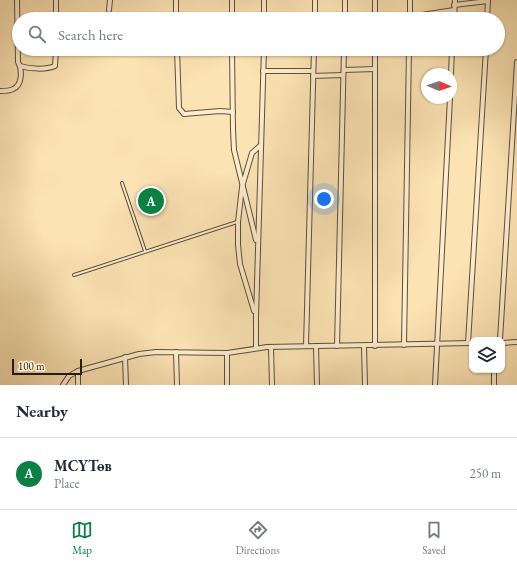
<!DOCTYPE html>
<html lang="en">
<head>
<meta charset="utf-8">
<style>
  :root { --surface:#fff; --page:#f2f2f3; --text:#1f2937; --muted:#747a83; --line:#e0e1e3; --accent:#0b8043 }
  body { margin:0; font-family:"EB Garamond",serif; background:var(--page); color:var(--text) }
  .controls { position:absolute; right:12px; bottom:12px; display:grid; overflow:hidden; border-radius:8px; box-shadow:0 1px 3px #0004 }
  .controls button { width:36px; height:36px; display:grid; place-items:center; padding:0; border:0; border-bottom:1px solid var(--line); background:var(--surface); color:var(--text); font:20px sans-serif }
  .compass { position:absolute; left:421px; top:68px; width:36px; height:36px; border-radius:50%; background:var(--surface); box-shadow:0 1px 3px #0004; rotate:92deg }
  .scale { position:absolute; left:12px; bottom:10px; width:70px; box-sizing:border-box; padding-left:4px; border:2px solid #271e13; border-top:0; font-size:11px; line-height:14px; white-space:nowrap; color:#271e13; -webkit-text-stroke:3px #fdedce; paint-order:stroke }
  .you { position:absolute; left:324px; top:199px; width:14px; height:14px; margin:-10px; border:3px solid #fff; border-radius:50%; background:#1a73e8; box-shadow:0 0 0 6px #1a73e833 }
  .badge { display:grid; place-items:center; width:26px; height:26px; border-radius:50%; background:var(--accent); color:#fff; font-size:13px; font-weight:700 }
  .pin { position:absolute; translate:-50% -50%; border:2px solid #fff; box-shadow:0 1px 4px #0006 }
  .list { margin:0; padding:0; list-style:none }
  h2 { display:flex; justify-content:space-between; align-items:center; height:52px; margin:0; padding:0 16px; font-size:17px }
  h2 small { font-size:13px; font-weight:400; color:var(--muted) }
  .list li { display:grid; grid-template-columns:26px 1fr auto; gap:12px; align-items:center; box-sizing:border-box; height:72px; padding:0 16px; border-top:1px solid var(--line) }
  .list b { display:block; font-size:15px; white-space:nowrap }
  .list p { margin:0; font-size:13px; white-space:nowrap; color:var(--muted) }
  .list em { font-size:13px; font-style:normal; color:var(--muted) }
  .icon { flex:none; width:22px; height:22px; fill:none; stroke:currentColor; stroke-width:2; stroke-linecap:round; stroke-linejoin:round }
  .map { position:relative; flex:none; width:517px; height:385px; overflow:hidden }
  .search { position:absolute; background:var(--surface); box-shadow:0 1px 3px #0004; left:12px; right:12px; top:12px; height:44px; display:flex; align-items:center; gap:10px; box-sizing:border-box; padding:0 14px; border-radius:22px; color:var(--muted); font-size:15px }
  .sheet { height:124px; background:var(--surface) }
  nav { display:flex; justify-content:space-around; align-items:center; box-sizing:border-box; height:56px; border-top:1px solid var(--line); background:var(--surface); font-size:11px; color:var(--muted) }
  nav a { display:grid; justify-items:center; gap:2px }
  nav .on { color:var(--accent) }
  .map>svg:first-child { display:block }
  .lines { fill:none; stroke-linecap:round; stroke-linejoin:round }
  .service-casing { stroke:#5c4f3b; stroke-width:4 }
  .minor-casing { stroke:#5c4f3b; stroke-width:6 }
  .service { stroke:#fdedce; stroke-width:2 }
  .minor { stroke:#fdedce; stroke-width:4 }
</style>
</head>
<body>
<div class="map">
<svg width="517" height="385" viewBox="0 0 517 385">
  <rect width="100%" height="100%" fill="#fce3b4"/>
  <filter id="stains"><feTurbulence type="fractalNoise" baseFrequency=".005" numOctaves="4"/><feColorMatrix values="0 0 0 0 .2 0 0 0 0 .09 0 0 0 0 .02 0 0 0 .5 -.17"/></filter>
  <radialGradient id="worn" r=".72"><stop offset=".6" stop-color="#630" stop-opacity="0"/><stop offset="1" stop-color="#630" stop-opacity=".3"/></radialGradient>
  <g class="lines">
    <defs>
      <g id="service">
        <path d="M122,183L145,251"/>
        <path d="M74,275L237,222"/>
      </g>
      <g id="minor">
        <path d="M56,0V19"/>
        <path d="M232,0V19"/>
        <path d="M454,5L488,1"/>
        <path d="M109,10L110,0"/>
        <path d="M176,19V0"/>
        <path d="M264,19V0"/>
        <path d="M315,19V0"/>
        <path d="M345,19V0"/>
        <path d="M375,19V0"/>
        <path d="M396,19L454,10"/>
        <path d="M410,19V0"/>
        <path d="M454,19L455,0"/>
        <path d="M487,19L488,0"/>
        <path d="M177,49L179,108L184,114L220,111L233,112"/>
        <path d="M232,49L233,130L234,150L256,240"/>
        <path d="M375,49V346"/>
        <path d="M20,66C30,69 46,70 55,66L56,49"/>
        <path d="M344,70L375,69"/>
        <path d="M263,71H313"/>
        <path d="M451,74L452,49"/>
        <path d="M313,76L343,75"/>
        <path d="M0,91C4,91 10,91 13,89C23,85 22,69 18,62L17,0"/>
        <path d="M254,311L240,264L238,245V222L242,187L252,153L261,145"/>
        <path d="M500,340L517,62"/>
        <path d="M468,343L486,49"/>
        <path d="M502,343L517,342"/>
        <path d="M404,345L409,49"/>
        <path d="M306,346L314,49"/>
        <path d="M316,346L317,385"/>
        <path d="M337,346L344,49"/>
        <path d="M364,346L365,385"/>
        <path d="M271,347L272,385"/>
        <path d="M256,348V317L264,49"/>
        <path d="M176,352L177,385"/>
        <path d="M125,357L126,385"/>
        <path d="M78,371V385"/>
        <path d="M63,385L69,376L78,371L139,354L156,352L227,353L267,347L472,343"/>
        <path d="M227,385V353"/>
        <path d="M435,385L450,98"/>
        <path d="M494,385V370"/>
      </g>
    </defs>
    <use href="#service" class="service-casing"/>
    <use href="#minor" class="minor-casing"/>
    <use href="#service" class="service"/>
    <use href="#minor" class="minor"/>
  </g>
  <rect width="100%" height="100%" filter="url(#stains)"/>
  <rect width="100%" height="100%" fill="url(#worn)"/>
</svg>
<div class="controls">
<button><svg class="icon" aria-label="layers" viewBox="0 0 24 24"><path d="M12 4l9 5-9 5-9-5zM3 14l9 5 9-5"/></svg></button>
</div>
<svg class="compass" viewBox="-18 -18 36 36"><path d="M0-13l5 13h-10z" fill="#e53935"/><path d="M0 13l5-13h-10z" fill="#747a83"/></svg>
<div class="scale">100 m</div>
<div class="you"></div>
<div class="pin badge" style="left:151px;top:201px">A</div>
<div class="search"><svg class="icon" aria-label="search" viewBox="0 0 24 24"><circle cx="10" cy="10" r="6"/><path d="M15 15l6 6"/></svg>Search here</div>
</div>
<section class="sheet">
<h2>Nearby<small></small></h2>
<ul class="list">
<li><span class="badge">A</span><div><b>МСҮТөв</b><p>Place</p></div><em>250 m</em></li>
</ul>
</section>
<nav>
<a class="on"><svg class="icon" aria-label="map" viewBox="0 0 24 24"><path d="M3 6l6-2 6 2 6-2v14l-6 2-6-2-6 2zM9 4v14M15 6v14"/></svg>Map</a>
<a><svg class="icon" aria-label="directions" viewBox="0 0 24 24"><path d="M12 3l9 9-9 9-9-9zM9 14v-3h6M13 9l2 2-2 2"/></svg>Directions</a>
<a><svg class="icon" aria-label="saved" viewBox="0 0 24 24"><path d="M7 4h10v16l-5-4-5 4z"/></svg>Saved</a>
</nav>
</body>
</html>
